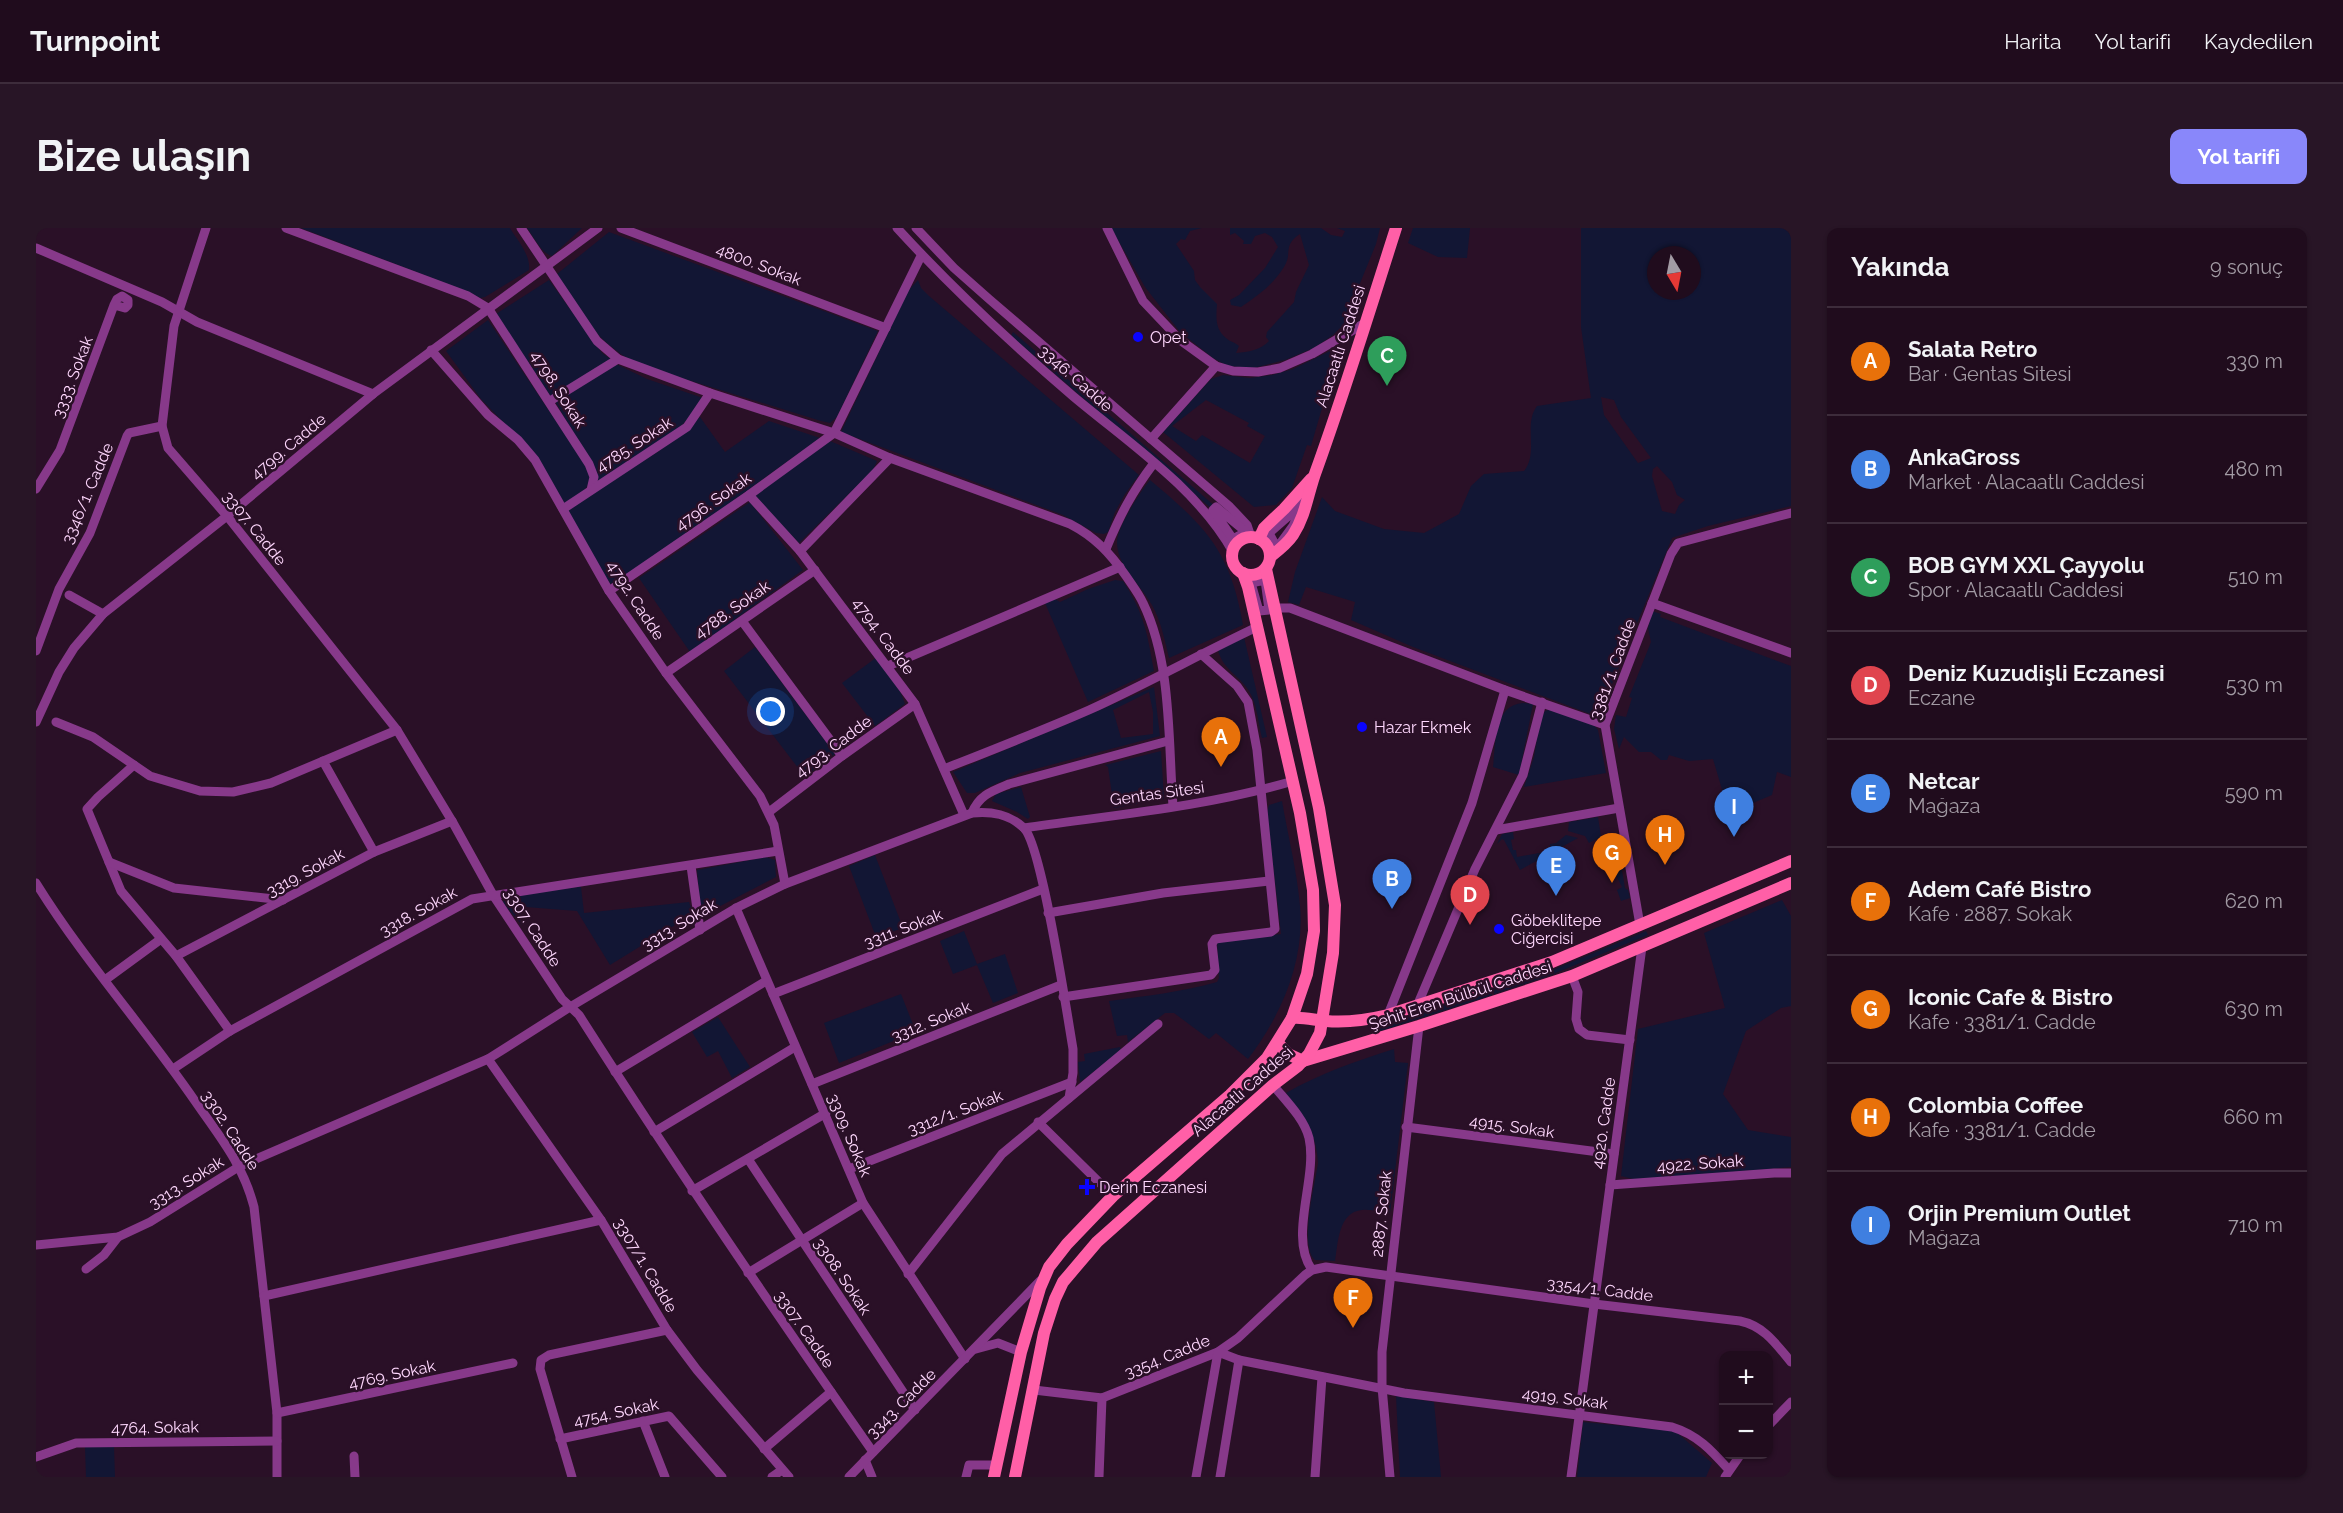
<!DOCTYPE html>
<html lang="tr">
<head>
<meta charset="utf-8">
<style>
  :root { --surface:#200c1d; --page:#281526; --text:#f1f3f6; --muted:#a29ba4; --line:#3d2c3b; --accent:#8987fa }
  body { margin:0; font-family:Raleway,sans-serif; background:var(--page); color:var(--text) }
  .controls { position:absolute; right:18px; bottom:18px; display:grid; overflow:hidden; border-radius:12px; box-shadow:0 2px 4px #0004 }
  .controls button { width:54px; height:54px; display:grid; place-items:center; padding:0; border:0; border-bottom:2px solid var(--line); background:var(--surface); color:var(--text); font:30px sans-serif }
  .compass { position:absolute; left:1611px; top:18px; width:54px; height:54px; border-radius:50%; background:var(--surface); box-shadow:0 2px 4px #0004; rotate:170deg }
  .you { position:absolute; left:735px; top:484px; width:21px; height:21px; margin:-15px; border:4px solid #fff; border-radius:50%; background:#1a73e8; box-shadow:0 0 0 9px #1a73e833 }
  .badge { display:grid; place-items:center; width:39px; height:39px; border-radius:50%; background:var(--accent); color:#fff; font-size:20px; font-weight:700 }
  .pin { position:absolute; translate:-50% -50px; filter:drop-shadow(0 2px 3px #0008) }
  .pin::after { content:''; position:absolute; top:32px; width:21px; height:18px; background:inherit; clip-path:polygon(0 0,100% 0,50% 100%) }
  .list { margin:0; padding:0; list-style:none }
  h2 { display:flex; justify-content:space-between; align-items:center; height:78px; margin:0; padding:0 24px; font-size:26px }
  h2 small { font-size:20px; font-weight:400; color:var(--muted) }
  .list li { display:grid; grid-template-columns:39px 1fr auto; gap:18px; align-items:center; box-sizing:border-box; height:108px; padding:0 24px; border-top:2px solid var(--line) }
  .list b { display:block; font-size:22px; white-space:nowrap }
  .list p { margin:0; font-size:20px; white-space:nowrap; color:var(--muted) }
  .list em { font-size:20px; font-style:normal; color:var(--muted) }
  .map { position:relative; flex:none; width:1755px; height:1249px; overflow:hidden; border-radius:12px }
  header { display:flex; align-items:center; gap:36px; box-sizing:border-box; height:84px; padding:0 30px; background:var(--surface); border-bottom:2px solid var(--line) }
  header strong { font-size:28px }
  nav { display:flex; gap:33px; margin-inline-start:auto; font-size:21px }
  .intro { display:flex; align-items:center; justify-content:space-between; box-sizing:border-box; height:144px; padding:0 36px }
  h1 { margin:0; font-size:42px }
  .button { padding:15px 27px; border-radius:12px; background:var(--accent); color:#fff; font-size:21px; font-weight:700 }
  main { display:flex; gap:36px; padding:0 36px }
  aside { flex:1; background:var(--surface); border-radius:12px; box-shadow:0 2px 4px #0004 }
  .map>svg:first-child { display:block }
  .green { fill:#121634; fill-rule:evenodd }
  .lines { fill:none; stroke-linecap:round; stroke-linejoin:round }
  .minor { stroke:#87398a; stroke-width:9 }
  .major { stroke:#ff5fa7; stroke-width:12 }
  .poi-dot { fill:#0a04ff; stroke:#2a1027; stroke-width:2 }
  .labels { text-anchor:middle; stroke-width:5; stroke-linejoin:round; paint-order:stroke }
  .street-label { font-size:16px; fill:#ffd8fe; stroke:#2a1027 }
  .poi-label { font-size:16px; fill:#ffd8fe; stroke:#2a1027; text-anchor:start }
</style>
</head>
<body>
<header>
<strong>Turnpoint</strong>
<nav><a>Harita</a><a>Yol tarifi</a><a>Kaydedilen</a></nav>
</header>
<div class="intro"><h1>Bize ulaşın</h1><a class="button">Yol tarifi</a></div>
<main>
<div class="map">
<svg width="1755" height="1249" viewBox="0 0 1755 1249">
  <rect width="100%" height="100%" fill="#2a1027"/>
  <g class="green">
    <path d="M265,0H474C481,12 495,27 493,42L449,69L444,70L433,64Z"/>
    <path d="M491,0H546L516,28C505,25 498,9 491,0Z"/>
    <path d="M1075,0H1166L1154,3L1149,12L1145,11L1140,16L1158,43L1159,52L1164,59L1181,76C1180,89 1179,101 1190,110C1194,114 1199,114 1203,118L1200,125C1212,124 1225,122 1233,113L1230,109L1231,104L1258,74L1260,64L1273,37L1264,6C1246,18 1257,25 1248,39C1237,57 1222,67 1205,79L1195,77L1194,72L1203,67L1229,40L1242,19L1236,9L1229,5L1219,8L1215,16H1207L1208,13L1199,5L1194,7V0H1285L1295,7L1306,9L1309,3L1301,0H1344L1340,16L1307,97L1297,107L1278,120L1249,132L1218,140L1192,138L1177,130L1144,104L1109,59Z"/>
    <path d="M1377,0H1434L1431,30L1402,29L1372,15Z"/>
    <path d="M1545,0H1755V278L1672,298L1636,310L1565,483L1557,487L1377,419L1315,392L1319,374L1270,359L1263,377L1252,374L1259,344L1286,269L1299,283L1348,301L1388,305L1423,286L1435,258L1448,246L1488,243C1503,225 1487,196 1501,178L1555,170L1545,99ZM1620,27H1656V63H1620ZM1565,169L1578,172L1585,189L1615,230L1602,235L1568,187ZM1621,238L1636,254L1641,267L1649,272L1643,277L1639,286L1626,283L1616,248L1617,241Z"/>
    <path d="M573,4L842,103L801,189L794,195L785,193L610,139C600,134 589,130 581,123C558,107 532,72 521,46Z"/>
    <path d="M513,52L566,125L576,132L515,169L460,86Z"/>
    <path d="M882,52L885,60L893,68L1103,247L1089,266L1079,284L1072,304L1068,306L1060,305L1027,287L805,204L872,63Z"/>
    <path d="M452,92L553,242C557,262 542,267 527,276L469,196L445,171L410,123Z"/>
    <path d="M977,104L1180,279L1177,282L975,108Z"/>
    <path d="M1296,122L1302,125L1275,218L1271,217L1256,260L1240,277L1218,279L1127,204L1175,151L1187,147L1214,150L1236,147L1257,141ZM1170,172L1213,195L1211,198L1229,208L1214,235L1166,207L1160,213L1136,198Z"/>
    <path d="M578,135L611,151L667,170L649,194L641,202L560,256L559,241L520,175L521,171Z"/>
    <path d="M664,189L689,224L733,193L784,210L608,337L574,356L530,281L623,223Z"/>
    <path d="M794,213L841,233L837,242L763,315L718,268Z"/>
    <path d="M1114,252C1170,299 1194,322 1207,397L1133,430C1129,413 1125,393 1116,377C1105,357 1080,337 1081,313C1082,298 1104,264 1114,252Z"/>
    <path d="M714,274L767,342L654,424L603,350Z"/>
    <path d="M1079,352L1087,353C1109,387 1111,405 1118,443L1052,474L1009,375L1019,371L1024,374L1052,361Z"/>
    <path d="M1616,383L1625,386L1624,389L1755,438V549L1741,544L1736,567L1693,585L1677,531L1653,533L1633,527L1631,532H1625L1615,524H1603L1588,509L1583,521L1578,501L1580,487L1590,489L1596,470L1593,469L1615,414L1612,400Z"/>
    <path d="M1208,409L1231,509L1226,510C1222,494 1221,476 1213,463C1203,447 1185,440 1182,421Z"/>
    <path d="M719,419L799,526L769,549L688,443Z"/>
    <path d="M841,429L864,463L869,476L839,498L806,455Z"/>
    <path d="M1118,459L1124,508L984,545L939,565H931L917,544ZM1113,464L1117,484V506L1085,510L1077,482Z"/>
    <path d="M1487,475L1497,476L1483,547L1457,539C1460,515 1457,477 1487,475Z"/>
    <path d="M1516,481L1558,497L1562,502L1570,545L1488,559L1498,529L1504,492L1509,483Z"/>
    <path d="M1125,523L1128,571L1078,580L1072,539L1069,537Z"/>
    <path d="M985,559L994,589L992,591L981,584L956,573L960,566Z"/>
    <path d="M1246,573C1252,608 1261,643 1264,678C1269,733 1245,788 1212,831L1180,805L1173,811L1138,785H1129L1092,814L1091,807L1081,808L1073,773C1109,768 1146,764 1181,754L1183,750L1181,713L1245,706L1231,584L1233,577Z"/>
    <path d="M1562,589L1565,609L1553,615L1549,608L1532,603L1533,594Z"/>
    <path d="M1477,604L1478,611L1475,612L1477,622H1480L1481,629L1514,623V616L1520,615L1530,607L1542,610L1484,642L1468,612L1466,611L1461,616L1466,606Z"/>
    <path d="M1582,620L1584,631L1581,632L1582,637H1585L1589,660L1592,662L1594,670L1585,673L1581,662L1586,659L1577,641L1571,643L1568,623Z"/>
    <path d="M839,627L867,700L844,708L846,715L843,717L813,638Z"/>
    <path d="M730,629L739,632L740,649L665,688L661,642Z"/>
    <path d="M542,659H545L548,685L653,674L660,694L657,696L652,689L574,737L541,683L477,678V683L485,688L486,697L467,675L469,669Z"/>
    <path d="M1746,672L1755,688V778L1745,780L1710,803L1687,866L1712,902L1755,909V939L1601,952L1585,948L1602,801L1689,780L1668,705Z"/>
    <path d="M928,703L941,736L969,726L982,765L957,775L941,737L917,746L904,713Z"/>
    <path d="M1610,703L1612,707L1515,747L1458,766L1457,762L1514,743Z"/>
    <path d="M1454,763L1456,767L1344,803L1343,798Z"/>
    <path d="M865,766L880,804L803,835L788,795Z"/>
    <path d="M682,789L714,839L696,850L682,823L671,829L656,804Z"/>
    <path d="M1084,819L1085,823L1044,854L1042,834L1049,833L1048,826Z"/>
    <path d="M1358,821L1359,834L1372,835L1354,985C1345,984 1335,981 1326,982C1302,984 1302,1016 1299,1033L1279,1032C1263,1017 1279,957 1282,935C1281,906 1267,887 1250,865C1285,845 1320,833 1358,821Z"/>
    <path d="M1360,1168L1398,1174L1405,1249H1364Z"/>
    <path d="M1547,1194L1639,1203L1676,1235L1670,1249H1541Z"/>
    <path d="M49,1219H78L79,1249H50Z"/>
  </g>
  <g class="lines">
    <g class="minor">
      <path d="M170,0L138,98L126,198L132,220L191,288L361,502L416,593L457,667L526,771L543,787C638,936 736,1080 837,1224"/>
      <path d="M250,0L432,68L452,80L553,236L558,249L555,262"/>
      <path d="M485,0L561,113L582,131L674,165L798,205L854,230L1034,296C1059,309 1074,325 1090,348C1096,357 1103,366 1107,375C1136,435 1132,512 1137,578"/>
      <path d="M585,0L850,100"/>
      <path d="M861,0C916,60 976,116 1038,169C1093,215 1162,261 1197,324"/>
      <path d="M880,0L918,40L953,71L1194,279L1211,297L1215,309"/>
      <path d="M1071,0L1107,73L1144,112L1180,138L1197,143L1222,144L1244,140L1276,126L1329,95"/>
      <path d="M0,20L126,74L161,94L337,166"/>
      <path d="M395,122L452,187L482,212L499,232L573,363L630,445L724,568L738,597L749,656"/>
      <path d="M514,173L582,131"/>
      <path d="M1115,211L1180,138"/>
      <path d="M0,261L24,222L78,77L81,71L86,68L92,72V77L89,80L78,77"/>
      <path d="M1269,263L1272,264L1257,298L1241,320L1233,305L1257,284Z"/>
      <path d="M713,267L764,323L879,476L928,587"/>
      <path d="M1180,279L1209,303L1208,305L1197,311L1177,282Z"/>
      <path d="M527,281L651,199L674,165"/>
      <path d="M1070,321C1084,287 1096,264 1118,235"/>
      <path d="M764,323L854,230"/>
      <path d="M1229,352L1233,382L1223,383L1215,355Z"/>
      <path d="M573,363L713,267L798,205L885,28"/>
      <path d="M33,367L67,386"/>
      <path d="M1616,375L1755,425"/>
      <path d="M1239,380H1254L1469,462L1569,497"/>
      <path d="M706,393L806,528"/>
      <path d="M0,423L23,361L54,305L91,208L93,205L126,198"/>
      <path d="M852,438L1084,339"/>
      <path d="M630,445L779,342"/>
      <path d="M0,494L23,444L38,420L67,386L191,288L337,166L562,0"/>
      <path d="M20,494L57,509L114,548L164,563L197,564L235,555L361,502"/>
      <path d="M287,533L338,624"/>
      <path d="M98,537L62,569L51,581L85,663L140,728L194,803"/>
      <path d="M908,541C956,522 1005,503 1053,482C1110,456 1164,426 1221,399"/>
      <path d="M733,584L806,528L879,476"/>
      <path d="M936,585C943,567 956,563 973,556L1132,513"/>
      <path d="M988,600C1077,587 1170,579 1257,553"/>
      <path d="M1460,602L1583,580"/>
      <path d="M73,634L138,660L247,672"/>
      <path d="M655,638L664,702"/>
      <path d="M0,655C47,731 108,799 159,873C183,908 207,936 218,979L241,1185V1249"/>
      <path d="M700,680L827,975L929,1131"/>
      <path d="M1012,685L1127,665L1233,653"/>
      <path d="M1604,697L1569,497L1635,326L1642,315L1755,285"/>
      <path d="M140,728L338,624L416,593"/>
      <path d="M1536,748L1542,764L1540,791L1543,801L1551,807L1594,812"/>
      <path d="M69,752L125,711"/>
      <path d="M737,766L1007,661"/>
      <path d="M1027,769L1175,747L1179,742L1176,716L1179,711L1235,704L1239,701L1221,522L1212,474L1201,458L1165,426"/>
      <path d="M1381,778L1439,641L1487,547L1506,474"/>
      <path d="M1352,787L1436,575L1469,462"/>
      <path d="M452,831L565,992L631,1102L661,1142L753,1249"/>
      <path d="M137,841L194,803L436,671L742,623"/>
      <path d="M579,844L730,753"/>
      <path d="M776,856L1025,757"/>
      <path d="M1237,857C1249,872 1268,890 1273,910C1282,950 1252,1008 1276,1042"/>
      <path d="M1002,894L1077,968"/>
      <path d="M1370,899L1578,926"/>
      <path d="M618,904L759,819"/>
      <path d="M712,931L879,1182"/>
      <path d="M813,941L1036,854"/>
      <path d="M1574,957L1738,945H1755"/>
      <path d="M656,963L790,885"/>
      <path d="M0,1017L82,1009L114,994L204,938L452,831L534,779L700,680L749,656L936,585C956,583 973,586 988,600C1006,618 1031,786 1037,821V845L1033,870"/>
      <path d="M50,1041L68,1027L82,1009"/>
      <path d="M712,1045L827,975"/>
      <path d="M872,1046L966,926L1122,796"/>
      <path d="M228,1068L565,992"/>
      <path d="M940,1121L962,1115L985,1124"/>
      <path d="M998,1162L1066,1170L1182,1124L1202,1110L1269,1047L1276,1042L1290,1039L1558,1076L1704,1093C1728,1098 1740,1116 1755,1134"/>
      <path d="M241,1185L477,1135"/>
      <path d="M607,1193L629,1249"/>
      <path d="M1732,1198L1755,1174"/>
      <path d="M524,1211L633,1188L686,1249"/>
      <path d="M728,1221L795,1164"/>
      <path d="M318,1228L319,1249"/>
      <path d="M0,1229L40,1215L241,1213"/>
      <path d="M829,1232L836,1249"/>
      <path d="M536,1249L504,1141L505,1132L513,1127L631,1102"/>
      <path d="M736,1249L746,1242"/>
      <path d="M813,1249L1004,1053"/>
      <path d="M930,1249L933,1237H960"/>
      <path d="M1063,1249L1066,1170"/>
      <path d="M1160,1249L1182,1124L1203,1132L1368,1165L1636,1199C1662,1207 1676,1223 1693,1242"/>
      <path d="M1184,1249L1203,1132"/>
      <path d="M1279,1249L1286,1149"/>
      <path d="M1354,1249L1346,1159V1124L1383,798"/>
      <path d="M1535,1249L1606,719"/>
      <path d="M1689,1249L1705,1226"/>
    </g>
    <g class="major">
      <circle cx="1215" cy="328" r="19"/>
      <path d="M1223,311L1228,300L1248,281L1275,251"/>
      <path d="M1234,329C1243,322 1251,316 1257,307C1270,287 1272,264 1280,243C1309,163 1334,81 1360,0"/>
      <path d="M1256,790C1268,789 1278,792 1290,793C1311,795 1331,792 1352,787L1516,734L1755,633"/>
      <path d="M1242,815L1252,826L1267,833"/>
      <path d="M1267,833L1383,798L1536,748L1755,655"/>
      <path d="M958,1249L985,1124L1004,1060L1013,1039L1031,1016L1077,968L1194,867L1231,830L1256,790L1271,746L1278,703L1277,662L1264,585L1212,359L1207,345"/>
      <path d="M979,1249L1008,1105L1019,1071L1027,1054L1061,1014L1237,857L1262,838L1273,826L1284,805L1297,725L1299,677L1283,580L1230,341"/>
    </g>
  </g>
  <g class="poi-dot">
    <circle cx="1102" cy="109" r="6"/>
    <circle cx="1326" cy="499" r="6"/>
    <circle cx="1463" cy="701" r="6"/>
    <path d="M1048 950h6v6h6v6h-6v6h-6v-6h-6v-6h6z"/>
  </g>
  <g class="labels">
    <g class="street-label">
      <text transform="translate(723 36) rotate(21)" y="6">4800. Sokak</text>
      <text transform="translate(1304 118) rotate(-72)" y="6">Alacaatlı Caddesi</text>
      <text transform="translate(36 149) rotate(-69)" y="6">3333. Sokak</text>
      <text transform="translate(1040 150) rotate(41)" y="6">3346. Cadde</text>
      <text transform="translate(523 161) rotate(57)" y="6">4798. Sokak</text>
      <text transform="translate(598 216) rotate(-33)" y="6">4785. Sokak</text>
      <text transform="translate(252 218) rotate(-40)" y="6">4799. Cadde</text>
      <text transform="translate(51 265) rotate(-67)" y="6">3346/1. Cadde</text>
      <text transform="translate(677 273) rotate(-35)" y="6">4796. Sokak</text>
      <text transform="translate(219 300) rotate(51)" y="6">3307. Cadde</text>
      <text transform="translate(600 372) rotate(57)" y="6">4792. Cadde</text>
      <text transform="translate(696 381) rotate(-35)" y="6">4788. Sokak</text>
      <text transform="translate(848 408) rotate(53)" y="6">4794. Cadde</text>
      <text transform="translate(1576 441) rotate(-70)" y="6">3381/1. Cadde</text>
      <text transform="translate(797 518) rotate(-37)" y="6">4793. Cadde</text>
      <text transform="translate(1121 565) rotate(-8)" y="6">Gentas Sitesi</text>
      <text transform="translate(269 644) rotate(-28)" y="6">3319. Sokak</text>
      <text transform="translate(382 683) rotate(-29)" y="6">3318. Sokak</text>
      <text transform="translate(643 696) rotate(-31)" y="6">3313. Sokak</text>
      <text transform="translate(497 699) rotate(57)" y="6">3307. Cadde</text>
      <text transform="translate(867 700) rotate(-21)" y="6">3311. Sokak</text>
      <text transform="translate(1424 767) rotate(-18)" y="6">Şehit Eren Bülbül Caddesi</text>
      <text transform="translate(895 793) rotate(-22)" y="6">3312. Sokak</text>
      <text transform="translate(1206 863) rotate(-41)" y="6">Alacaatlı Caddesi</text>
      <text transform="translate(919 884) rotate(-21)" y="6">3312/1. Sokak</text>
      <text transform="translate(1567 895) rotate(-82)" y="6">4920. Cadde</text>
      <text transform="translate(1476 898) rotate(8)" y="6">4915. Sokak</text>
      <text transform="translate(195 902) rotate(57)" y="6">3302. Cadde</text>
      <text transform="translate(814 907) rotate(67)" y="6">3309. Sokak</text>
      <text transform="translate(1664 935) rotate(-4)" y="6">4922. Sokak</text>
      <text transform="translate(150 954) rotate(-32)" y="6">3313. Sokak</text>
      <text transform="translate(1345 986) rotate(-84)" y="6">2887. Sokak</text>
      <text transform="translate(610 1037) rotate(59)" y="6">3307/1. Cadde</text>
      <text transform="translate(807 1048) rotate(56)" y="6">3308. Sokak</text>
      <text transform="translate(1564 1061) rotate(7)" y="6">3354/1. Cadde</text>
      <text transform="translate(769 1101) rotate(55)" y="6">3307. Cadde</text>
      <text transform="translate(1131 1128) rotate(-22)" y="6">3354. Cadde</text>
      <text transform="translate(356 1146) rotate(-12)" y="6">4769. Sokak</text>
      <text transform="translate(1529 1170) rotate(7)" y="6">4919. Sokak</text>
      <text transform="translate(865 1175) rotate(-45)" y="6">3343. Cadde</text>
      <text transform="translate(580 1184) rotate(-12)" y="6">4754. Sokak</text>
      <text transform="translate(119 1199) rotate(-1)" y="6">4764. Sokak</text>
    </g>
    <g class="poi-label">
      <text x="1114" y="115">Opet</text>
      <text x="1338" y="505">Hazar Ekmek</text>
      <text x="1475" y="698">Göbeklitepe<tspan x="1475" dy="18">Ciğercisi</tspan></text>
      <text x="1063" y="965">Derin Eczanesi</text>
    </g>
  </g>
</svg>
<div class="controls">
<button>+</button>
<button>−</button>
</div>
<svg class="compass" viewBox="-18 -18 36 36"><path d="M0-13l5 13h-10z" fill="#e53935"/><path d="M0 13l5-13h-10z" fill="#a29ba4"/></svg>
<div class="you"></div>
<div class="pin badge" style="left:1185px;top:539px;background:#e8710a">A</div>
<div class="pin badge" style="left:1356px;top:681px;background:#3f7fe0">B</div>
<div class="pin badge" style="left:1351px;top:158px;background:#2e9e5b">C</div>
<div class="pin badge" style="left:1434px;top:697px;background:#e0444e">D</div>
<div class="pin badge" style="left:1520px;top:668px;background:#3f7fe0">E</div>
<div class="pin badge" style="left:1317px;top:1100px;background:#e8710a">F</div>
<div class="pin badge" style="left:1576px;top:655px;background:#e8710a">G</div>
<div class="pin badge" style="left:1629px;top:637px;background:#e8710a">H</div>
<div class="pin badge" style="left:1698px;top:609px;background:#3f7fe0">I</div>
</div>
<aside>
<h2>Yakında<small>9 sonuç</small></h2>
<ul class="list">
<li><span class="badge" style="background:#e8710a">A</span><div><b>Salata Retro</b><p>Bar · Gentas Sitesi</p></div><em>330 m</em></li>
<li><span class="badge" style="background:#3f7fe0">B</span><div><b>AnkaGross</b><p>Market · Alacaatlı Caddesi</p></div><em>480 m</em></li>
<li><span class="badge" style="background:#2e9e5b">C</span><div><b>BOB GYM XXL Çayyolu</b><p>Spor · Alacaatlı Caddesi</p></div><em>510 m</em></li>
<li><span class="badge" style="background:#e0444e">D</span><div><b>Deniz Kuzudişli Eczanesi</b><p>Eczane</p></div><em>530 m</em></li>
<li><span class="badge" style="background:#3f7fe0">E</span><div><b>Netcar</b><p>Mağaza</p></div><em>590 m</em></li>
<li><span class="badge" style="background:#e8710a">F</span><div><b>Adem Café Bistro</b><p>Kafe · 2887. Sokak</p></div><em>620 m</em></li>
<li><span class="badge" style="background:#e8710a">G</span><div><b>Iconic Cafe &amp; Bistro</b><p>Kafe · 3381/1. Cadde</p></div><em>630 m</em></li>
<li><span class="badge" style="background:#e8710a">H</span><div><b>Colombia Coffee</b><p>Kafe · 3381/1. Cadde</p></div><em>660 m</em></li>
<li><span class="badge" style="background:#3f7fe0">I</span><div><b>Orjin Premium Outlet</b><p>Mağaza</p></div><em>710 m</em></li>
</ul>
</aside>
</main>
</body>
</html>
